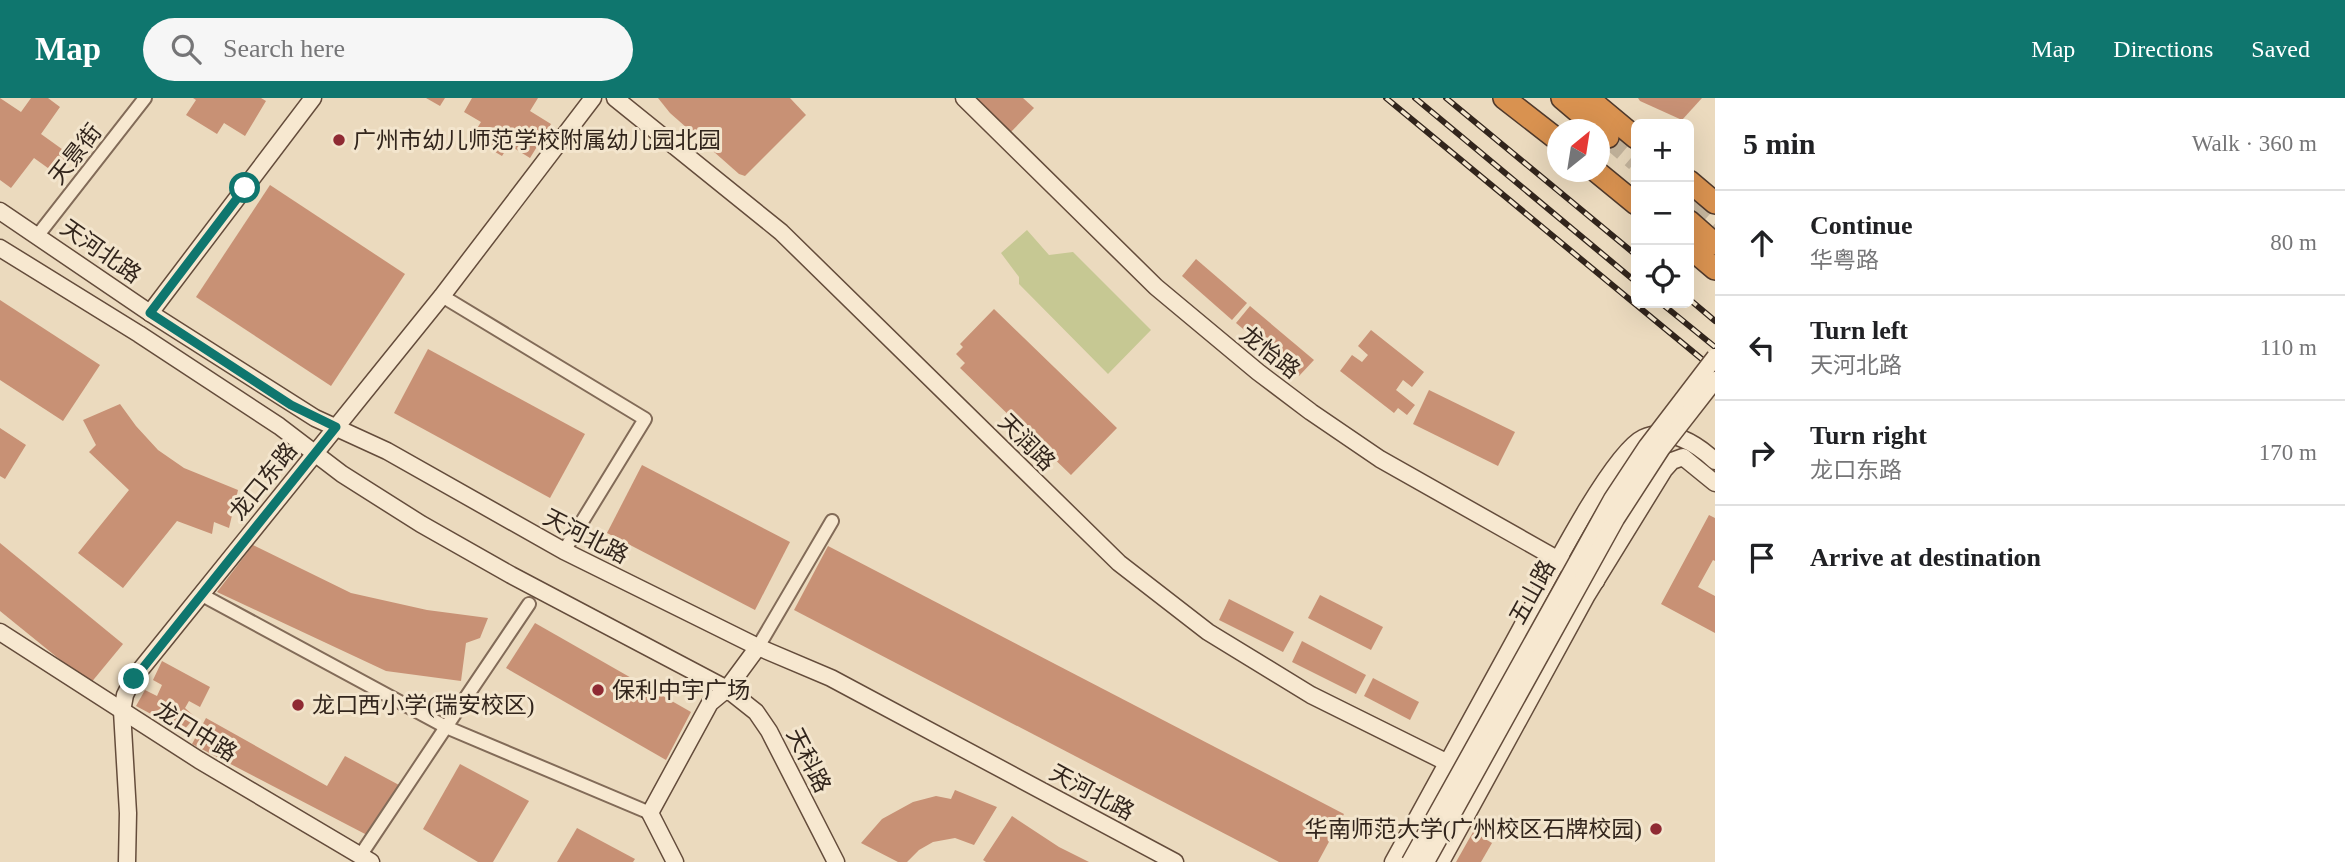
<!DOCTYPE html>
<html lang="en">
<head>
<meta charset="utf-8">
<style>
  :root { --surface:#fff; --page:#f6f6f6; --text:#202124; --muted:#757577; --line:#e0e0e0; --accent:#0f766e }
  body { margin:0; font-family:"Times New Roman","Noto Sans SC",serif; background:var(--page); color:var(--text) }
  .controls { position:absolute; right:21px; top:21px; display:grid; overflow:hidden; border-radius:10px; box-shadow:0 7px 28px #0002 }
  .controls button { width:63px; height:63px; display:grid; place-items:center; padding:0; border:0; border-bottom:2px solid var(--line); background:var(--surface); color:var(--text); font:35px sans-serif }
  .compass { position:absolute; left:1547px; top:21px; width:63px; height:63px; border-radius:50%; background:var(--surface); box-shadow:0 7px 28px #0002; rotate:30deg }
  .stop { position:absolute; width:21px; height:21px; margin:-16px; border:5px solid #0f766e; border-radius:50%; background:#fff }
  .stop.end { background:#0f766e; border-color:#fff; box-shadow:0 2px 7px #0008 }
  .list { margin:0; padding:0; list-style:none }
  h2 { display:flex; justify-content:space-between; align-items:center; height:91px; margin:0; padding:0 28px; font-size:30px }
  h2 small { font-size:23px; font-weight:400; color:var(--muted) }
  .list li { display:grid; grid-template-columns:46px 1fr auto; gap:21px; align-items:center; box-sizing:border-box; height:105px; padding:0 28px; border-top:2px solid var(--line) }
  .list b { display:block; font-size:26px; white-space:nowrap }
  .list p { margin:0; font-size:23px; white-space:nowrap; color:var(--muted) }
  .list em { font-size:23px; font-style:normal; color:var(--muted) }
  .icon { flex:none; width:38px; height:38px; fill:none; stroke:currentColor; stroke-width:2; stroke-linecap:round; stroke-linejoin:round }
  .map { position:relative; flex:none; width:1715px; height:764px; overflow:hidden }
  header { display:flex; align-items:center; gap:42px; box-sizing:border-box; height:98px; padding:0 35px; background:var(--accent); color:#fff }
  header strong { font-size:33px }
  nav { display:flex; gap:38px; margin-inline-start:auto; font-size:24px }
  .search { width:490px; height:63px; background:var(--page); display:flex; align-items:center; gap:18px; box-sizing:border-box; padding:0 24px; border-radius:38px; color:var(--muted); font-size:26px }
  main { display:flex }
  aside { flex:1; background:var(--surface) }
  .map>svg:first-child { display:block }
  .green { fill:#c6c893 }
  .building { fill:#c89175 }
  .lines { fill:none; stroke-linecap:round; stroke-linejoin:round }
  .highway-tunnel { stroke:#c6b69e; stroke-width:21; stroke-dasharray:21 10; stroke-linecap:butt }
  .street-casing { stroke:#826b58; stroke-width:16 }
  .secondary-casing { stroke:#644c3b; stroke-width:19 }
  .highway-casing { stroke:#503a2c; stroke-width:24 }
  .street { stroke:#f7e8d0; stroke-width:12 }
  .secondary { stroke:#f7e8d0; stroke-width:16 }
  .highway { stroke:#d99250; stroke-width:21 }
  .rail-casing { stroke:#32251c; stroke-width:6 }
  .rail { stroke:#f3e5cd; stroke-width:3.5; stroke-dasharray:10; stroke-linecap:butt }
  .secondary-bridge-casing { stroke:#644c3b; stroke-width:19; stroke-linecap:butt }
  .secondary-bridge { stroke:#f7e8d0; stroke-width:16 }
  .route { stroke:#0f766e; stroke-width:9 }
  .poi-dot { fill:#8f2a33; stroke:#f3e5cd; stroke-width:2.5 }
  .labels { text-anchor:middle; stroke-width:6; stroke-linejoin:round; paint-order:stroke }
  .poi-label { font-size:23px; fill:#32251c; stroke:#f3e5cd; text-anchor:start }
  .street-label { font-size:23px; fill:#32251c; stroke:#f3e5cd }
</style>
</head>
<body>
<header>
<strong>Map</strong>
<div class="search"><svg class="icon" aria-label="search" viewBox="0 0 24 24"><circle cx="10" cy="10" r="6"/><path d="M15 15l6 6"/></svg>Search here</div>
<nav><a>Map</a><a>Directions</a><a>Saved</a></nav>
</header>
<main>
<div class="map">
<svg width="1715" height="764" viewBox="0 0 1715 764">
  <rect width="100%" height="100%" fill="#ebdabe"/>
  <path class="green" d="M1027,132L1049,157L1073,154L1151,232L1108,276L1019,186V179L1001,155Z"/>
  <g class="building">
    <path d="M0,0L21,14L31,0H48L60,9L41,36L73,59L59,78L34,60L11,90L0,82Z"/>
    <path d="M193,0H261L266,3L245,38L224,25L217,36L186,17L196,2Z"/>
    <path d="M426,0H445L440,8Z"/>
    <path d="M472,0H538L530,13L551,26L530,60L509,47L502,58L471,40L481,24L464,14Z"/>
    <path d="M658,0H790L806,17L745,78L739,76L670,15Z"/>
    <path d="M973,0H1023L1034,10L1009,36Z"/>
    <path d="M1638,0H1702L1682,22L1640,3Z"/>
    <path d="M270,87L405,176L331,288L196,199Z"/>
    <path d="M1196,161L1247,205L1232,222L1182,178Z"/>
    <path d="M0,202L100,267L63,323L0,282Z"/>
    <path d="M1250,208L1314,262L1299,278L1236,225Z"/>
    <path d="M994,211L1117,330L1071,377L960,270L965,265L956,256L963,249L960,246Z"/>
    <path d="M1371,232L1424,274L1412,289L1403,282L1396,292L1415,307L1407,317L1398,310L1394,315L1340,273L1352,257L1362,264L1368,257L1358,248Z"/>
    <path d="M428,251L585,336L550,400L394,315Z"/>
    <path d="M1429,292L1515,334L1498,368L1413,326Z"/>
    <path d="M120,306L136,328L158,352L184,370L238,392L229,430L214,424L212,436L177,423L123,490L78,455L129,392L89,354L96,347L83,322Z"/>
    <path d="M0,330L26,347L5,381L0,378Z"/>
    <path d="M642,367L790,444L755,512L607,435Z"/>
    <path d="M1709,417L1715,420V463L1713,462L1698,489L1715,498V535L1661,506Z"/>
    <path d="M0,445L123,546L90,586L0,513Z"/>
    <path d="M253,447L351,495L427,512L488,520L480,540L466,545L461,583L386,573L217,494Z"/>
    <path d="M828,448L1344,716L1318,764H1279L794,512Z"/>
    <path d="M1320,497L1383,529L1371,552L1308,520Z"/>
    <path d="M1229,501L1294,534L1283,554L1219,522Z"/>
    <path d="M535,525L691,614L666,662L506,570Z"/>
    <path d="M1302,543L1366,577L1356,596L1292,564Z"/>
    <path d="M162,563L210,589L200,609L189,603L185,610L195,619L183,633L136,608L145,592L157,598L162,587L153,582Z"/>
    <path d="M1373,580L1419,604L1410,622L1364,598Z"/>
    <path d="M206,620L327,688L345,658L399,687L367,737L192,646Z"/>
    <path d="M460,666L529,703L493,764H478L423,731Z"/>
    <path d="M955,692L997,709L974,747L955,740L933,744L919,752L907,764H898L861,745L882,721L913,704L936,698L951,701Z"/>
    <path d="M1012,718L1059,749L1089,764H986L983,762Z"/>
    <path d="M577,730L635,761L633,764H557Z"/>
    <path d="M1473,734L1492,745L1481,764H1456Z"/>
  </g>
  <g class="lines">
    <g class="highway-tunnel">
      <path d="M1608,39L1636,63"/>
      <path d="M1689,108L1715,131"/>
    </g>
    <defs>
      <g id="street">
        <path d="M38,137L145,0"/>
        <path d="M442,198L645,321L564,453"/>
        <path d="M202,497L446,629L529,506"/>
        <path d="M758,549L832,423"/>
        <path d="M360,758L446,629L650,715"/>
      </g>
      <g id="secondary">
        <path d="M615,0L781,134L1119,465L1208,534L1311,597L1448,665"/>
        <path d="M964,0L1156,189L1258,274L1311,314L1380,361L1596,483"/>
        <path d="M0,113L150,215L315,320L387,353L564,453L758,549L831,580L1175,764"/>
        <path d="M0,150L139,236L279,328L342,376L421,426L511,477L727,591L756,614L769,633L836,764"/>
        <path d="M150,215L313,0"/>
        <path d="M0,534L199,662L371,764"/>
        <path d="M127,764L128,715L122,613L125,597L133,581L442,198L593,0"/>
        <path d="M675,764L650,715L710,605L727,591L758,549"/>
        <path d="M1393,764C1433,691 1473,618 1513,545C1535,506 1609,356 1643,340C1669,328 1697,346 1715,363"/>
        <path d="M1441,764L1587,497L1664,372L1672,363L1683,359L1715,385"/>
      </g>
      <g id="highway">
        <path d="M1504,0L1558,42"/>
        <path d="M1562,0L1608,39"/>
        <path d="M1588,0L1636,40"/>
        <path d="M1597,74L1636,106"/>
        <path d="M1689,83L1715,105"/>
        <path d="M1689,123L1715,146"/>
        <path d="M1689,149L1715,171"/>
      </g>
    </defs>
    <use href="#street" class="street-casing"/>
    <use href="#secondary" class="secondary-casing"/>
    <use href="#highway" class="highway-casing"/>
    <use href="#street" class="street"/>
    <use href="#secondary" class="secondary"/>
    <use href="#highway" class="highway"/>
    <defs>
      <g id="rail">
        <path d="M1386,0L1715,272"/>
        <path d="M1415,0L1636,184"/>
        <path d="M1446,0L1636,157"/>
        <path d="M1689,201L1715,223"/>
        <path d="M1661,205L1715,249"/>
      </g>
    </defs>
    <use href="#rail" class="rail-casing"/>
    <use href="#rail" class="rail"/>
    <defs>
      <g id="secondary-bridge">
        <path d="M1410,764L1612,401L1647,348L1715,259"/>
        <path d="M1426,764L1616,421L1662,350L1715,282"/>
      </g>
    </defs>
    <use href="#secondary-bridge" class="secondary-bridge-casing"/>
    <use href="#secondary-bridge" class="secondary-bridge"/>
  </g>
  <g class="lines">
    <path class="route" d="M134,581L336,329L291,307L150,215L245,90"/>
  </g>
  <g class="poi-dot">
    <circle cx="339" cy="42" r="7"/>
    <circle cx="598" cy="592" r="7"/>
    <circle cx="298" cy="607" r="7"/>
    <circle cx="1656" cy="731" r="7"/>
  </g>
  <g class="labels">
    <g class="poi-label">
      <text x="353" y="50">广州市幼儿师范学校附属幼儿园北园</text>
      <text x="612" y="600">保利中宇广场</text>
      <text x="312" y="615">龙口西小学(瑞安校区)</text>
      <text x="1642" y="739" text-anchor="end">华南师范大学(广州校区石牌校园)</text>
    </g>
    <g class="street-label">
      <text transform="translate(75 56) rotate(-52)" y="8">天景街</text>
      <text transform="translate(101 153) rotate(35)" y="8">天河北路</text>
      <text transform="translate(1270 254) rotate(38)" y="8">龙怡路</text>
      <text transform="translate(1027 344) rotate(45)" y="8">天润路</text>
      <text transform="translate(263 383) rotate(-51)" y="8">龙口东路</text>
      <text transform="translate(586 438) rotate(27)" y="8">天河北路</text>
      <text transform="translate(1532 494) rotate(-61)" y="8">五山路</text>
      <text transform="translate(196 633) rotate(32)" y="8">龙口中路</text>
      <text transform="translate(809 662) rotate(63)" y="8">天科路</text>
      <text transform="translate(1092 694) rotate(28)" y="8">天河北路</text>
    </g>
  </g>
</svg>
<div class="controls">
<button>+</button>
<button>−</button>
<button><svg class="icon" aria-label="locate" viewBox="0 0 24 24"><circle cx="12" cy="12" r="6"/><path d="M12 2v4M12 18v4M2 12h4M18 12h4"/></svg></button>
</div>
<svg class="compass" viewBox="-18 -18 36 36"><path d="M0-13l5 13h-10z" fill="#e53935"/><path d="M0 13l5-13h-10z" fill="#757577"/></svg>
<div class="stop" style="left:245px;top:90px"></div>
<div class="stop end" style="left:134px;top:581px"></div>
</div>
<aside>
<h2>5 min<small>Walk · 360 m</small></h2>
<ul class="list">
<li><svg class="icon" aria-label="ahead" viewBox="0 0 24 24"><path d="M12 20V5M6 11l6-6 6 6"/></svg><div><b>Continue</b><p>华粤路</p></div><em>80 m</em></li>
<li><svg class="icon" aria-label="left" viewBox="0 0 24 24"><path d="M17 20v-9H6M10 6l-5 5 5 5"/></svg><div><b>Turn left</b><p>天河北路</p></div><em>110 m</em></li>
<li><svg class="icon" aria-label="right" viewBox="0 0 24 24"><path d="M7 20v-9h11M14 6l5 5-5 5"/></svg><div><b>Turn right</b><p>龙口东路</p></div><em>170 m</em></li>
<li><svg class="icon" aria-label="arrive" viewBox="0 0 24 24"><path d="M6 21V4h12l-3 4 3 4H6"/></svg><div><b>Arrive at destination</b></div></li>
</ul>
</aside>
</main>
</body>
</html>
